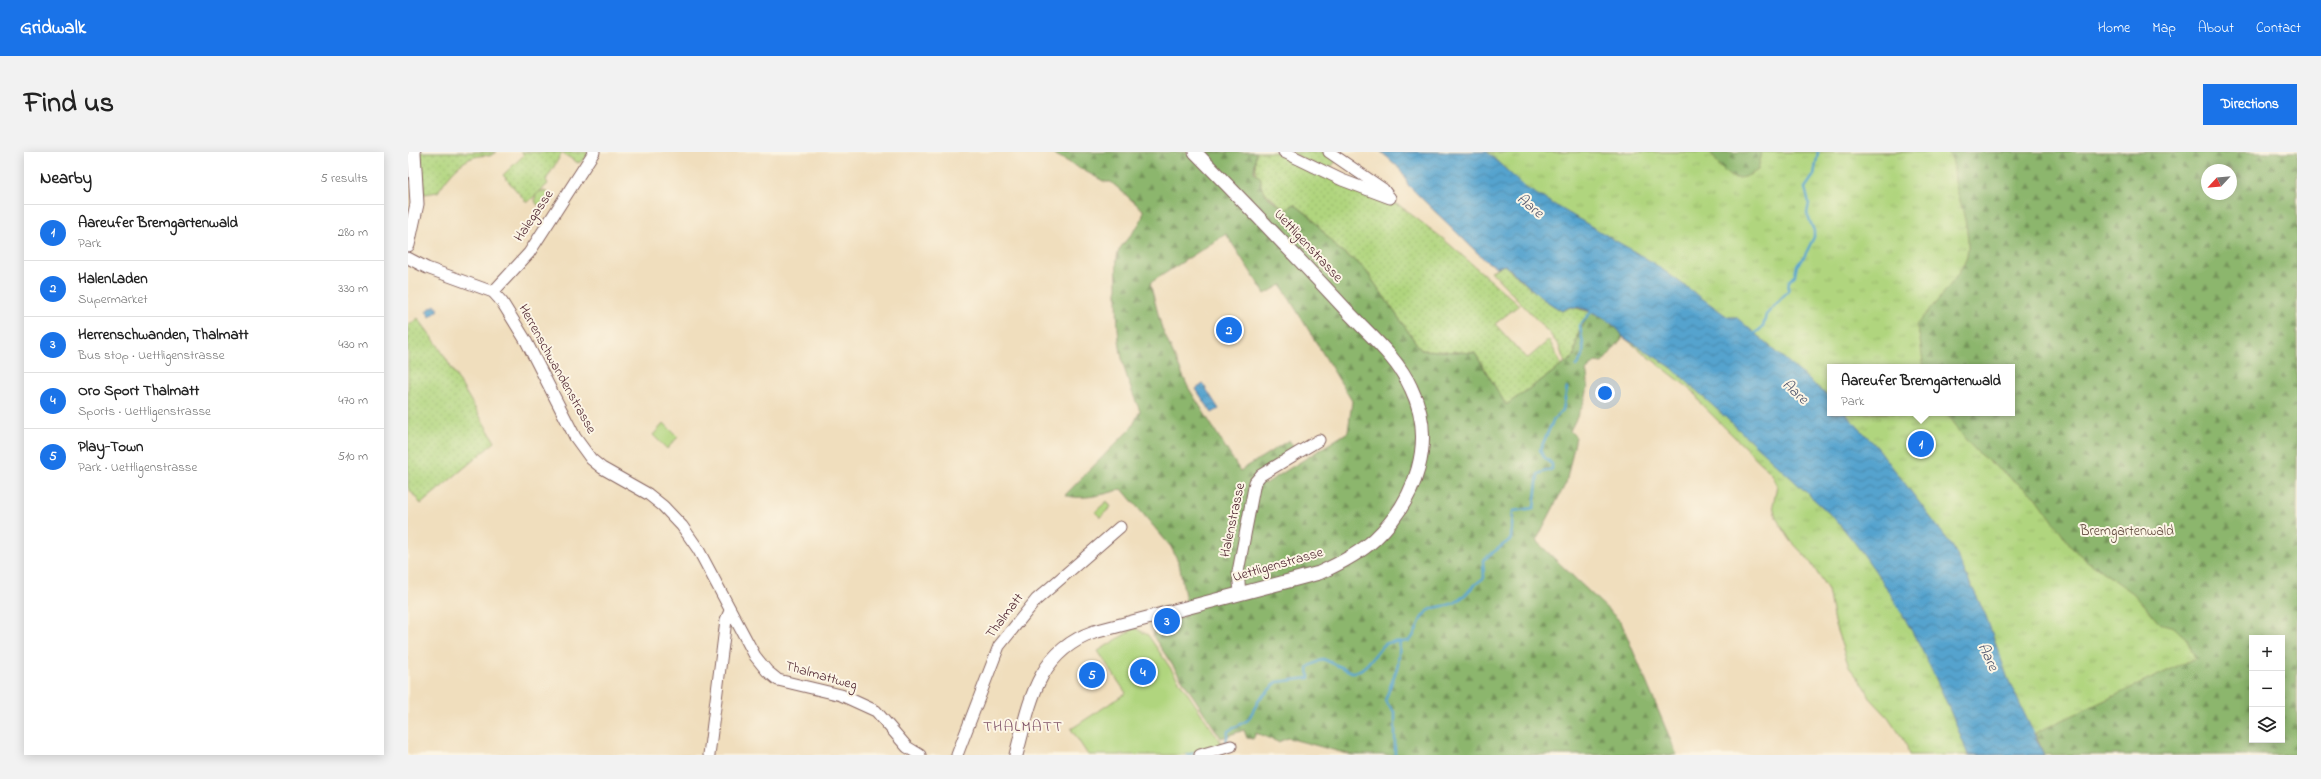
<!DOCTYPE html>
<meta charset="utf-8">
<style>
:root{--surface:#fff;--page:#f2f2f2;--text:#222;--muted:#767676;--line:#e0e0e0;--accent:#1a73e8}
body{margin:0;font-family:"Indie Flower",sans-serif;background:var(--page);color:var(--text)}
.controls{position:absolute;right:12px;bottom:12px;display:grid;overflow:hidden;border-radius:0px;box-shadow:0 2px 10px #0003}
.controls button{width:36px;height:36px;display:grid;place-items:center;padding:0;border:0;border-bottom:1px solid var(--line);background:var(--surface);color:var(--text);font:20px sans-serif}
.compass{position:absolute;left:1793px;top:12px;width:36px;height:36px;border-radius:50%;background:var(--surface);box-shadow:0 2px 10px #0003;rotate:244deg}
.you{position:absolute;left:1197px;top:241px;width:14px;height:14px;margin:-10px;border:3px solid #fff;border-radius:50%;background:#1a73e8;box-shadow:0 0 0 6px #1a73e833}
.badge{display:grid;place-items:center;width:26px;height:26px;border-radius:50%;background:var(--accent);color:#fff;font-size:13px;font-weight:700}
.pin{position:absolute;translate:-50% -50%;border:2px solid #fff;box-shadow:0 1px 4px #0006}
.popup{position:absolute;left:1419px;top:212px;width:188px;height:52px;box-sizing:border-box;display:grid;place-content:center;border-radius:0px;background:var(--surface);filter:drop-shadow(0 1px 3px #0005);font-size:13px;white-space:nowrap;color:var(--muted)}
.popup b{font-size:15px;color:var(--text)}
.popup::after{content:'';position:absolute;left:50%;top:100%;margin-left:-8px;border:8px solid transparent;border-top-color:var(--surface)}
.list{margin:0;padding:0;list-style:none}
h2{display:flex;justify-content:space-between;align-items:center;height:52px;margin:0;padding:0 16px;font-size:17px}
h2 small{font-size:13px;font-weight:400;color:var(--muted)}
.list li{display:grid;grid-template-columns:26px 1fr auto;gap:12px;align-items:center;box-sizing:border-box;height:56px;padding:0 16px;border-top:1px solid var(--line)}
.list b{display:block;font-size:15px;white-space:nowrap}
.list p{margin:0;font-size:13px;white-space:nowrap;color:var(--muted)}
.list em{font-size:13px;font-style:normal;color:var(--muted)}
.icon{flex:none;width:22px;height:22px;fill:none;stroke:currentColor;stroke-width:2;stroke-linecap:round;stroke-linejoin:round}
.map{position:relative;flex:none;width:1889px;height:603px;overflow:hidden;border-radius:0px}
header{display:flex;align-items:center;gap:24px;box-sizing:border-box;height:56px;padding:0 20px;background:var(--accent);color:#fff}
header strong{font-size:19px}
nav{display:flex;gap:22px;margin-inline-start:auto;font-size:14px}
.intro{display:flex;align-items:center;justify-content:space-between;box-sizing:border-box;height:96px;padding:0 24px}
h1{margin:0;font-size:28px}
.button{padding:10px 18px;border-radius:0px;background:var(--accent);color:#fff;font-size:14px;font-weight:700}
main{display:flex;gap:24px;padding:0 24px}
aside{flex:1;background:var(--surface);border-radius:0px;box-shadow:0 2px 10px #0003}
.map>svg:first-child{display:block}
.grass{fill:url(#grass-dots);stroke:#7d7a54}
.forest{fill:url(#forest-firs);stroke:#6b6a4c;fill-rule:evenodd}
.park{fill:url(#park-tufts);stroke:#7d7a54}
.pitch{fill:#b0d57e;stroke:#7d7a54}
.water{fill:url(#water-waves);stroke:#4f617c}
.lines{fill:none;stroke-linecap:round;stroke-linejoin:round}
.stream{stroke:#54a3ce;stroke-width:2.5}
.minor-casing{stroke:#84625e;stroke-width:13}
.major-casing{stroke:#84625e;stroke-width:15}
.minor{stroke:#fff;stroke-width:11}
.major{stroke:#fff;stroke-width:13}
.labels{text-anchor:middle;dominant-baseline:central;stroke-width:4;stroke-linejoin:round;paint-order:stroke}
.street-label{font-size:14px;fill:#4a1f2b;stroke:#fcf5e5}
.park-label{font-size:14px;fill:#644c40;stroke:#fcf5e5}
.water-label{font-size:15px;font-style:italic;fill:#4e546c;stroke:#fcf5e5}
.quarter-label{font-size:16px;letter-spacing:1px;fill:#7e5166;stroke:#fcf5e5}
</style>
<header>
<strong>Gridwalk</strong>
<nav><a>Home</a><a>Map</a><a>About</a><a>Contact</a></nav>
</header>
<div class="intro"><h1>Find us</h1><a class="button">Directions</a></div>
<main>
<aside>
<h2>Nearby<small>5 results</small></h2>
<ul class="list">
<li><span class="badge">1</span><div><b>Aareufer Bremgartenwald</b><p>Park</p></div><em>280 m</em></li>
<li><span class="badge">2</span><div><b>HalenLaden</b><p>Supermarket</p></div><em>330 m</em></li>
<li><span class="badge">3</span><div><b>Herrenschwanden, Thalmatt</b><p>Bus stop · Uettligenstrasse</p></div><em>430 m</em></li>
<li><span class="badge">4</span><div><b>Oro Sport Thalmatt</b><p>Sports · Uettligenstrasse</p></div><em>470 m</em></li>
<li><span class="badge">5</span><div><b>Play-Town</b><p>Park · Uettligenstrasse</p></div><em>510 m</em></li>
</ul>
</aside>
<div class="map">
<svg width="1889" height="603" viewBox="0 0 1889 603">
<defs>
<pattern id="grass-dots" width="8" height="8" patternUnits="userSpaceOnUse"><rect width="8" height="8" fill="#b0d57e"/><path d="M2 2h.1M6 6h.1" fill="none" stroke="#99b66d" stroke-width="1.8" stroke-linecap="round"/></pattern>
<pattern id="forest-firs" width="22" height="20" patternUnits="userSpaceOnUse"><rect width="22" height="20" fill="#8cb66d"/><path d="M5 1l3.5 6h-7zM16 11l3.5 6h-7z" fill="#74935a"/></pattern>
<pattern id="park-tufts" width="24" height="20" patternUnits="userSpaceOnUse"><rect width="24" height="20" fill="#b0d57e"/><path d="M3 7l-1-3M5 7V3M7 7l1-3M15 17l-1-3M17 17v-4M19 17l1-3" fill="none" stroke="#99b66d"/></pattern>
<pattern id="water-waves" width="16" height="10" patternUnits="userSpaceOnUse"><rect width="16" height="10" fill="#54a3ce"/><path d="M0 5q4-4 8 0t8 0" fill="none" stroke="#4884a7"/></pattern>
</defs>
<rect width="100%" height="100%" fill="#fcf5e5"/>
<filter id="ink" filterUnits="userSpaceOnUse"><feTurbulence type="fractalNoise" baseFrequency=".025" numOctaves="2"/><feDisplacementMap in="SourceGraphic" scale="8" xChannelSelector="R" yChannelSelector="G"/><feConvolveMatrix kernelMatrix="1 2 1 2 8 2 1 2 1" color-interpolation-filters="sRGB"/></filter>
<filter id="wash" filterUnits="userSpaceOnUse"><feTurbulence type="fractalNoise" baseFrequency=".012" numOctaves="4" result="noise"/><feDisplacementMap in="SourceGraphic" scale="16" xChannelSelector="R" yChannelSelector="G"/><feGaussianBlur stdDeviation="0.9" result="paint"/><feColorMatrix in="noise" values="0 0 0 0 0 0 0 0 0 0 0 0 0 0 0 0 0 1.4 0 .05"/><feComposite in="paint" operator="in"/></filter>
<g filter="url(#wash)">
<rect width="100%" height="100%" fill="#f0debd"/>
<!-- grass -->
<g class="grass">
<path d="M12,0H88L82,4C58,0 41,22 30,40L16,42Z"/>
<polygon points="113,0 182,0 176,8 170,11 154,1 138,28 140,32 119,51 95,23 116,3"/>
<path d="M848,0H870L992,54L1033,85L1111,153L1087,172L1119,207L1141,188L1154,214L1098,253L1067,201L1013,198L956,116L928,95L902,64L886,52L878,58C853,38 845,33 848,0Z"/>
<polygon points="882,0 918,0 929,8 919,19"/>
<polygon points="1096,113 1135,147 1182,160 1169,184 1166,205 1157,212 1151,194 1142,182 1083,119"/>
<polygon points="10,166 31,195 87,290 13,352 0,336 0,174"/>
</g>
<!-- forest -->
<g class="forest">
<path d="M642,0H848L846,20L853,26C850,41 867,50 878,58L886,52L902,64L928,95L956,116L1013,198L1067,201L1098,253L1166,205L1169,184L1182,160C1195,164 1209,172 1215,185L1194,211L1187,210L1178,219C1185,240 1171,260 1162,279L1168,285L1158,331L1128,389L1213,470L1269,603H944L880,586L870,590L848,581L845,587L839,586L836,578L813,586L745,484L748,473L771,467L780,461L771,411L763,395L714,337C699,342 672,349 657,343L724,275L732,259C710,209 709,185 709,132C709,122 707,107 711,98C718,86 731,77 735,63V58L703,30H697ZM818,82L857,142L873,133L944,249L940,280L857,332L849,321L887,297L881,288L832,319L780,235L754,177L742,131Z"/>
<path d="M1079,0H1889V603H1636L1626,581L1437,261H1604V215H1422ZM1799,18H1823V42H1799ZM1844,486H1874V588H1844Z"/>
</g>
<!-- park -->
<path class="park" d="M973,0H1302C1317,21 1323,36 1350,18L1354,0H1540C1548,10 1545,23 1548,35C1554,56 1563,82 1559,104C1554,123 1521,158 1508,173C1513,184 1513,202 1516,215H1422V261H1539L1557,287L1571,302L1628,345L1665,397L1679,409L1725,441L1751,471L1766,475L1772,481L1778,486L1787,506L1627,581L1636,603H1501L1498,591L1480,565L1463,547L1457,535L1441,515L1426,470L1420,438L1401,408L1383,389L1368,366L1365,353L1369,333L1364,322L1293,252L1286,240L1215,185C1209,171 1178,154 1163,155C1160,156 1157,158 1154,159L1135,147L1097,113L1089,115L1078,109L1000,33C996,18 985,10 973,0Z"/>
<!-- pitch -->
<g class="pitch">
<circle cx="135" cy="47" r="8"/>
<polygon points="256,271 270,285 259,297 245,283"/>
<polygon points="699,349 703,355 692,365 687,360"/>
<polygon points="727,476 740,483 814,592 776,603 680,603 663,577 718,541 690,499"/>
</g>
<!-- water -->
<g class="water">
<path d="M973,0H1079L1118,36L1244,110L1320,165H1328L1422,246V261H1437L1470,296L1545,395L1578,464L1600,527L1636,603H1560C1529,521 1484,430 1425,365L1263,215L1215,185C1209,171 1178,154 1163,155C1160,155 1157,158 1154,159L1135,147L1097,113L1089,115L1078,109L1000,33C996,18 985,10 973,0Z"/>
<polygon points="27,153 31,158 22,165 18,159"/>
<polygon points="795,232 811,257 804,261 788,237"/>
</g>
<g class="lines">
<!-- stream -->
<g class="stream">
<polyline points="1345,183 1355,175 1358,163 1380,139 1381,129 1387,123 1389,113 1395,107 1406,85 1406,79 1399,62 1401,51 1397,36 1406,23 1410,0"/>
<path d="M1168,214C1181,200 1173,189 1172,173L1184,159"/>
<path d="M818,591L820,579L840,568L851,548L869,530L901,526L900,515L915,507L944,520C957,521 967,500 976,493C984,486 995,493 1002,488C1009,482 1010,470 1015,464C1024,452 1037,456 1048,450C1059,443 1065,432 1076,426L1075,408L1103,387L1105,359L1126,356L1130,322L1144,317V312L1135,304L1132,298L1145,269L1155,258L1159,236"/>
<polyline points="779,603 786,601"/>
<polyline points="987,603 987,561 977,549 990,513 992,489"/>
</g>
</g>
</g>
<g filter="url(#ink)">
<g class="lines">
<!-- minor casing -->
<g class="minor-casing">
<g id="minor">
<polyline points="876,0 934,28 982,46"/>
<polyline points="921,0 975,37 981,45"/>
<polyline points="0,106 19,116 85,140 94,150 118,189 167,285 183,307 194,316 240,342 255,354 274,374 290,397 347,504 359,519 370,528 433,543 468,559 499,595 512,603"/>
<polyline points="85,140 121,101 186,0"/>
<polyline points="832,441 830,420 847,330 853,323 911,288"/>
<polyline points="301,603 318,468 322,459"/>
<polyline points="549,603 591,494 628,448 712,375"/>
<polyline points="792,603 823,594"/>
</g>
</g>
<!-- major casing -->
<g class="major-casing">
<g id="major">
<polyline points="0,93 9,52 6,0"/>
<path d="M608,603C622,550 629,500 686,480L911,421C931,412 951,402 967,387C1008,348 1029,289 1003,236C990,207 963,184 942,162C891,107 839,53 787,0"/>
</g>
</g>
<!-- minor -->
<use href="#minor" class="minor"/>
<!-- major -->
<use href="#major" class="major"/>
</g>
</g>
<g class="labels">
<!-- street labels -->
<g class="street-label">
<text transform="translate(126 64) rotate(-56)">Halegasse</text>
<text transform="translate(900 94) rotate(47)">Uettligenstrasse</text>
<text transform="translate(149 217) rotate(61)">Herrenschwandenstrasse</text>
<text transform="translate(825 368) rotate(-78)">Halenstrasse</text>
<text transform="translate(870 413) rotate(-16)">Uettligenstrasse</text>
<text transform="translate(597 464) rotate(-53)">Thalmatt</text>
<text transform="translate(413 524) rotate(16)">Thalmattweg</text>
</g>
<!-- park labels -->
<g class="park-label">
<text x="1719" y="379">Bremgartenwald</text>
</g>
<!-- water labels -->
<g class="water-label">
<text transform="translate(1122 54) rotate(39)">Aare</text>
<text transform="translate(1387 240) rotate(42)">Aare</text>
<text transform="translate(1580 505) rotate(65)">Aare</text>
</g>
<!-- quarter labels -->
<g class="quarter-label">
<text x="615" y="575">THALMATT</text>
</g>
</g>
</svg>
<div class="controls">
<button>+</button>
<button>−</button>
<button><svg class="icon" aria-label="layers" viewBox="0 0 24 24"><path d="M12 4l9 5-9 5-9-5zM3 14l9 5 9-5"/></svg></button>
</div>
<svg class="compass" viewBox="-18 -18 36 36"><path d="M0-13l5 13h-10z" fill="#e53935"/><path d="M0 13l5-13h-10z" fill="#767676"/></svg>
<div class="you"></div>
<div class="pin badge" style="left:1513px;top:292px">1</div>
<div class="popup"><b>Aareufer Bremgartenwald</b>Park</div>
<div class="pin badge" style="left:821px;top:178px">2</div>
<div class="pin badge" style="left:759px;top:469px">3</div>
<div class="pin badge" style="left:735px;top:520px">4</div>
<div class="pin badge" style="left:684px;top:523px">5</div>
</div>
</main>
